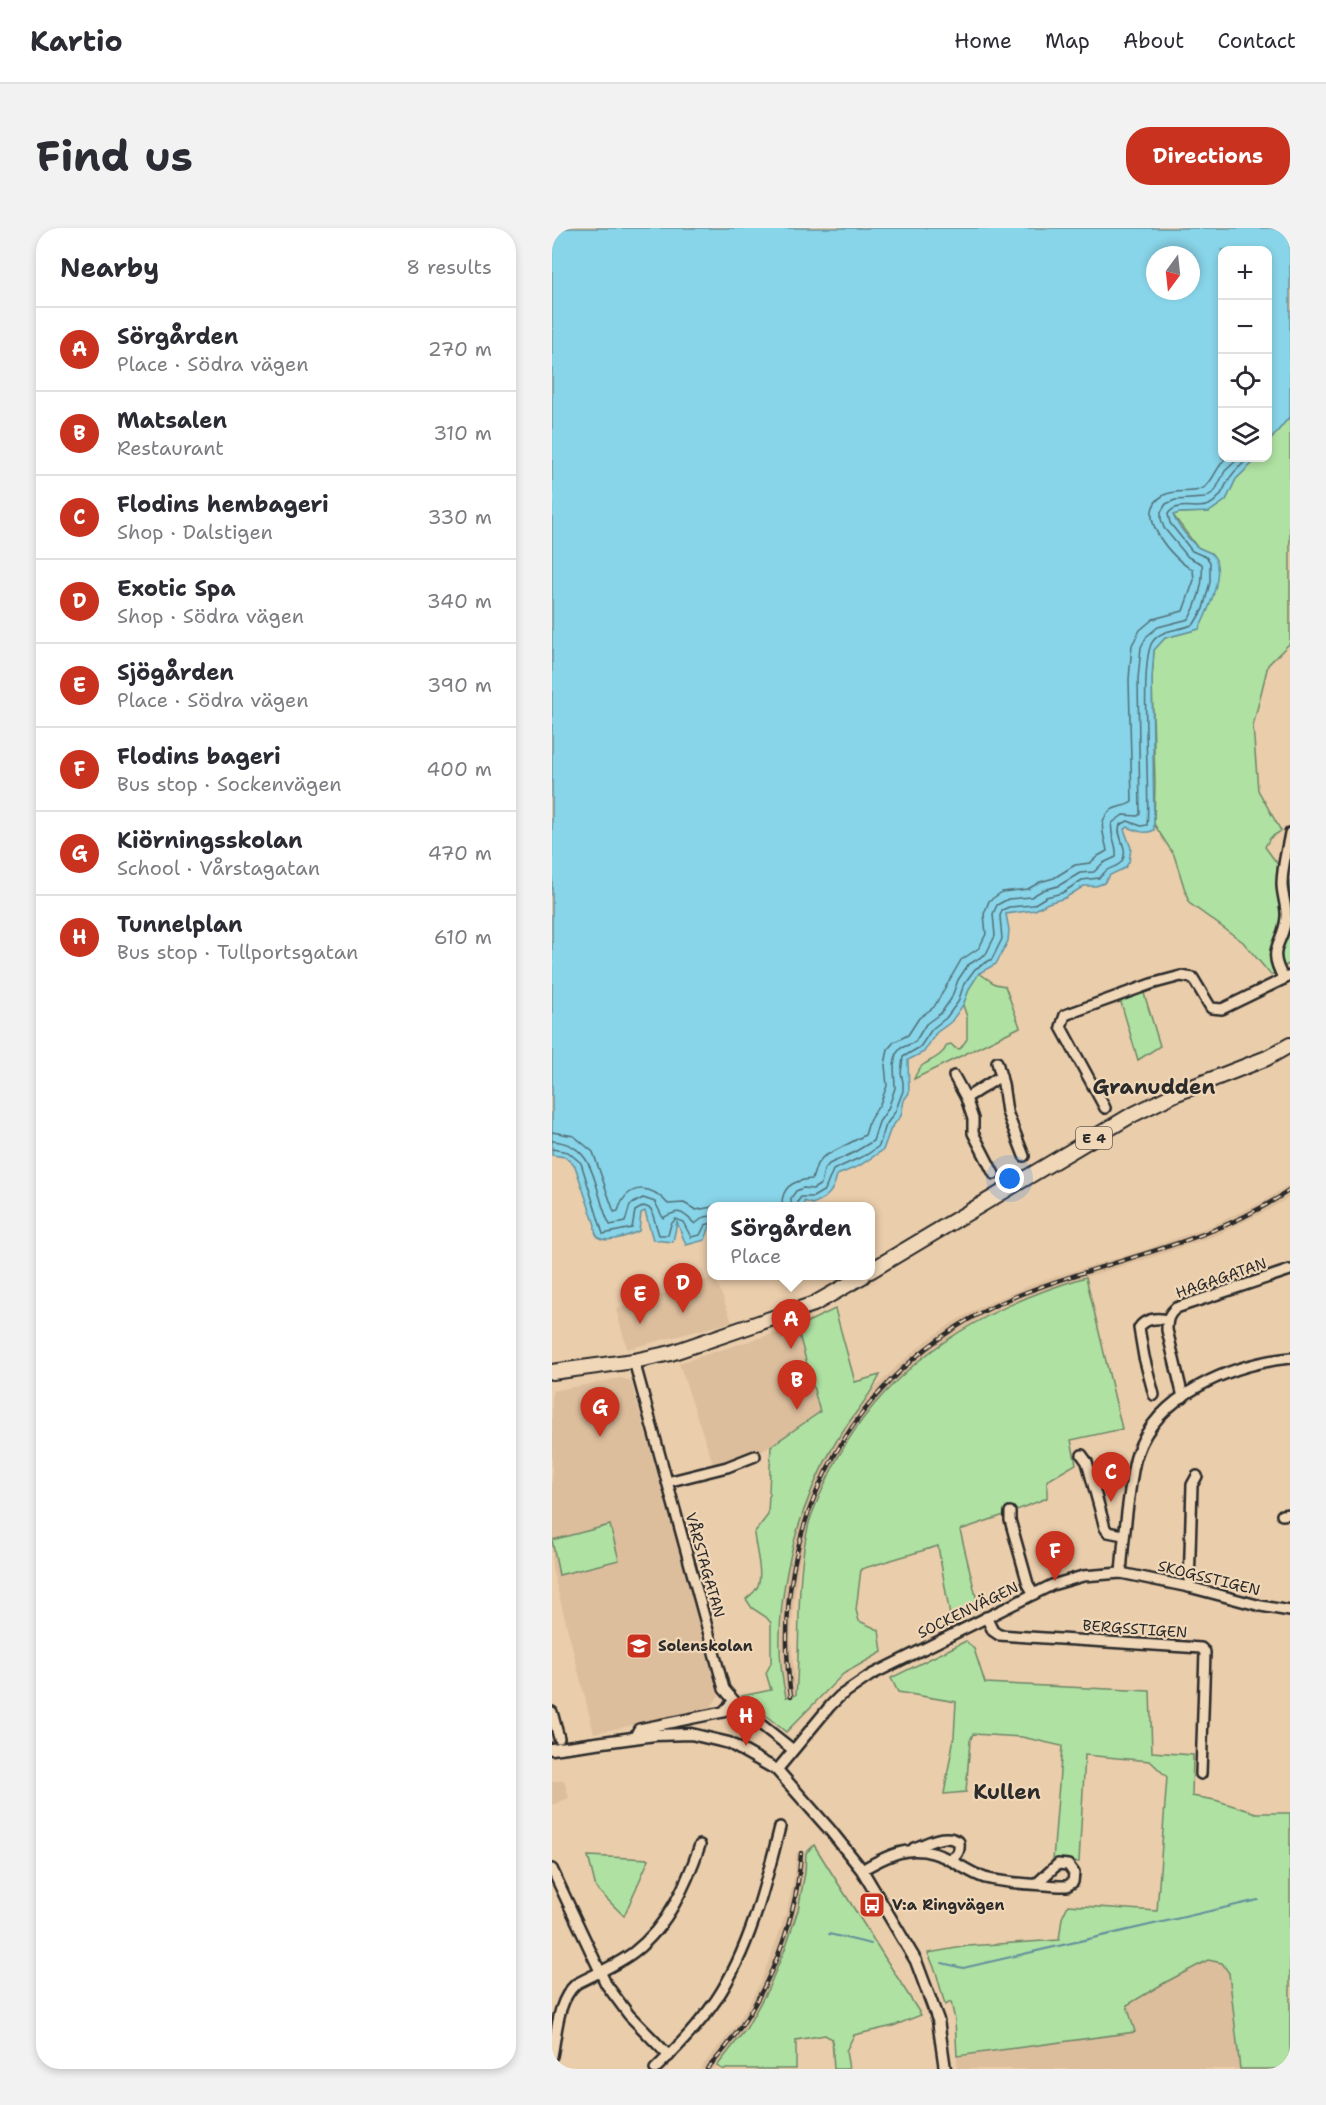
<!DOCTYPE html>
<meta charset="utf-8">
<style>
:root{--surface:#fff;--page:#f2f2f3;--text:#2b2b33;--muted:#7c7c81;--line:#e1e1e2;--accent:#c8321e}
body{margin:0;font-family:"Shantell Sans",sans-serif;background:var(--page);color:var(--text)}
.controls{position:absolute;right:18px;top:18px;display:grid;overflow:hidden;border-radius:12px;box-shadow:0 3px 9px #0003}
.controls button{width:54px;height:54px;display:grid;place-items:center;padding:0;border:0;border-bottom:2px solid var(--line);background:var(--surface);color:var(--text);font:30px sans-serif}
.compass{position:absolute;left:594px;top:18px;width:54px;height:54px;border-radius:50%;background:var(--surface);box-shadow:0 3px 9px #0003;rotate:195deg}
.you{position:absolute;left:458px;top:951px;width:21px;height:21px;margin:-15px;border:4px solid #fff;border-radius:50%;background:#1a73e8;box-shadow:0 0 0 9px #1a73e833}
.badge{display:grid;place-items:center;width:39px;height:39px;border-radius:50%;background:var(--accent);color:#fff;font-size:20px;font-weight:700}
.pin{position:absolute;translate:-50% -50px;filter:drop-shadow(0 2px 3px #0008)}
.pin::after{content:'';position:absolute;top:32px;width:21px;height:18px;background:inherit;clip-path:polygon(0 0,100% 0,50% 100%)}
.popup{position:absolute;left:155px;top:974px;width:168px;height:78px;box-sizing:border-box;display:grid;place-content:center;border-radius:12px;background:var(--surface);filter:drop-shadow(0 2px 4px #0005);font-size:20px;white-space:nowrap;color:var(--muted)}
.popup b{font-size:22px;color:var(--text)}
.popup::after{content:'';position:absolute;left:50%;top:100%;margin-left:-12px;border:12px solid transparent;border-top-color:var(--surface)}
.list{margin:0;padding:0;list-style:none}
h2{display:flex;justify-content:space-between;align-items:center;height:78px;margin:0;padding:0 24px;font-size:26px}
h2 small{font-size:20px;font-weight:400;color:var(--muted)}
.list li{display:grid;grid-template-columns:39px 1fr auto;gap:18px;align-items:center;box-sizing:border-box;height:84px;padding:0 24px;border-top:2px solid var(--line)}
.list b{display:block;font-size:22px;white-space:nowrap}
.list p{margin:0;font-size:20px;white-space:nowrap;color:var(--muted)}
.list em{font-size:20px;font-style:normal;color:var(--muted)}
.icon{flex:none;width:33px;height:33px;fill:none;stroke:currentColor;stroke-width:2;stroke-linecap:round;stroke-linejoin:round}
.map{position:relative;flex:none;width:738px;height:1841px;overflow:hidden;border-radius:24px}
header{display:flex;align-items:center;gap:36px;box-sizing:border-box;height:84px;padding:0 30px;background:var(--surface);border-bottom:2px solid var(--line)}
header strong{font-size:28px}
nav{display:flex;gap:33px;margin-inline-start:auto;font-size:21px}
.intro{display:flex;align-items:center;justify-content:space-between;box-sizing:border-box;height:144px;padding:0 36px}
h1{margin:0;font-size:42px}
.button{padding:15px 27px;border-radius:24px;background:var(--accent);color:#fff;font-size:21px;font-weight:700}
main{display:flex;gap:36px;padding:0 36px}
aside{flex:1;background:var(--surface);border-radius:24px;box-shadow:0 3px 9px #0003}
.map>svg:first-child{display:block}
.built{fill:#dcbe9d}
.green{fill:#afe1a2;stroke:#6d8666;stroke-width:1.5}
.water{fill:#88d4e8;stroke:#63909c;stroke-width:1.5;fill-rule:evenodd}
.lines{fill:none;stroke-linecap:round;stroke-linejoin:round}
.shore{stroke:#506f77;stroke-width:1.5}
.stream{stroke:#63909c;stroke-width:2}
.minor-casing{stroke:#2b2b2b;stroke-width:14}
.major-casing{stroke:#2b2b2b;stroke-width:15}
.highway-casing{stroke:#2b2b2b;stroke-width:18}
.minor{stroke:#f0d7b8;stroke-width:9}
.major{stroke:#f0d7b8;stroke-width:10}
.highway{stroke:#f0d7b8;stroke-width:14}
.rail-casing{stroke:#2b2b2b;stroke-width:4.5}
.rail{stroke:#f0d7b8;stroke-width:2;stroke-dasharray:7;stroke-linecap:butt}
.labels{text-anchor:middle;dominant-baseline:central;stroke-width:4.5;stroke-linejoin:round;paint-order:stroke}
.shield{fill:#f0d7b8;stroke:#665f55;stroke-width:1.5}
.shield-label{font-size:14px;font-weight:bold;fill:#2b2b2b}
.street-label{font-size:15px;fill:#2b2b2b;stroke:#f0d7b8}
.poi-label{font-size:15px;font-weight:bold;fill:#2b2b2b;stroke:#f0d7b8;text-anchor:start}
.district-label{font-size:21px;font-weight:bold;fill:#2b2b2b;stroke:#f0d7b8}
</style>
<header>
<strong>Kartio</strong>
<nav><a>Home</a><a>Map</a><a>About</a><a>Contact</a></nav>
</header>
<div class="intro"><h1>Find us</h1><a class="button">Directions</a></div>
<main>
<aside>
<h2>Nearby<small>8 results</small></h2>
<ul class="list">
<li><span class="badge">A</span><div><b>Sörgården</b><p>Place · Södra vägen</p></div><em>270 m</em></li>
<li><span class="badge">B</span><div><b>Matsalen</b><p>Restaurant</p></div><em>310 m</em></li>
<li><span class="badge">C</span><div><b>Flodins hembageri</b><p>Shop · Dalstigen</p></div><em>330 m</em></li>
<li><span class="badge">D</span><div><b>Exotic Spa</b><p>Shop · Södra vägen</p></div><em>340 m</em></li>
<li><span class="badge">E</span><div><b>Sjögården</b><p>Place · Södra vägen</p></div><em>390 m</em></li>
<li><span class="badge">F</span><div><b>Flodins bageri</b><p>Bus stop · Sockenvägen</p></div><em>400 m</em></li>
<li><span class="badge">G</span><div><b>Kiörningsskolan</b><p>School · Vårstagatan</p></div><em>470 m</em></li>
<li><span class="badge">H</span><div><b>Tunnelplan</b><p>Bus stop · Tullportsgatan</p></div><em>610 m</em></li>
</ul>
</aside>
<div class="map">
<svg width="738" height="1841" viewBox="0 0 738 1841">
<rect width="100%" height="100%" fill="#eacdab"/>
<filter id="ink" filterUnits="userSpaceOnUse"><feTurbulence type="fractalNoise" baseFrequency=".0167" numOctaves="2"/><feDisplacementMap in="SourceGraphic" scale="12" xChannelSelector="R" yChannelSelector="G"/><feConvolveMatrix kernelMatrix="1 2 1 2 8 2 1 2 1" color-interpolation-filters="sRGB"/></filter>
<g filter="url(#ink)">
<!-- built -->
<g class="built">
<polygon points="738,956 738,969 716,982 665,1007 595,1031 513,1055 455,1077 425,1092 379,1122 329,1169 306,1199 289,1225 264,1275 257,1296 247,1337 241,1382 239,1412 244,1468 234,1469 230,1435 230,1381 237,1336 247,1293 255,1271 280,1220 297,1193 321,1162 346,1137 373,1114 403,1093 438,1074 491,1052 592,1022 661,997 712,973"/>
<polygon points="163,1049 180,1094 75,1121 64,1081"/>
<polygon points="249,1097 268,1184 203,1228 162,1239 127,1135"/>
<polygon points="69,1150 79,1153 168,1466 157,1482 42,1505 0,1340 0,1163"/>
<polygon points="12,1552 17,1570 0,1577 0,1554"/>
<polygon points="244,1625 254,1625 253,1645 246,1682 233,1721 216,1761 194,1801 165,1838 162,1841 148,1841 186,1795 207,1757 223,1717 236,1679 243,1644"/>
<polygon points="656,1732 671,1735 677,1745 688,1841 405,1841 405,1828 582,1804 575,1777 614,1754"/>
</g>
<!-- green -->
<g class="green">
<polygon points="738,188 738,415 716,437 701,498 706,562 729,603 718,610 713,619 727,638 725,653 738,653 738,735 719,747 691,714 637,675 622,627 602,596 603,555 600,451 602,422 613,410 647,401 664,332 659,325 645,319 621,287 627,285 657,284 674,272 684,251 706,230 716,230 716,215"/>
<path d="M427,745L443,756L453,758L468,799L362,851C364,846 366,841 371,837C380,831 391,828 395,817L399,816L403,820L408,821L415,811V789L411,777L418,759Z"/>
<polygon points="591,762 608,818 586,832 568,771"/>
<path d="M534,1049L570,1201L519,1212L524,1236L495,1253V1270L452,1287L408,1302L426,1377L398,1388L386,1318L309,1341L304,1382L307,1393L327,1402L330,1424L291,1446L234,1504L190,1468L219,1462L214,1445L219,1435V1395L214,1389L200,1380L194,1371C197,1368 202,1365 204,1361C213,1350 203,1320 202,1305L216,1287L219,1218L268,1184L245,1099L283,1081L303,1154L328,1147C316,1173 295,1193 281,1219C241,1288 216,1390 234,1469L244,1467C249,1410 243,1351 257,1295C262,1278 271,1261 278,1245C329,1139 425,1081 534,1049Z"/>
<polygon points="58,1297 67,1332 7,1347 0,1312"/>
<polygon points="414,1413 422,1421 433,1455 598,1463 600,1524 641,1527 640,1568 663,1572 704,1585 738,1585 738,1841 688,1841 677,1745 670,1735 656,1732 614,1754 575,1777 583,1804 405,1828 403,1792 399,1774 393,1777 384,1744 376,1725 416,1718 507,1712 510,1690 516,1677 605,1683 615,1549 598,1533 533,1527 527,1634 501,1632 510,1518 470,1509 421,1506 418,1513 414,1564 392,1566 402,1509 404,1474 346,1464 339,1450"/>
<polygon points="262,1617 369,1787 341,1798 302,1807 294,1823 297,1841 282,1841 280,1811 273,1807 244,1812 244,1841 170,1841 165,1838 194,1801 216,1761 233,1721 246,1682 253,1645 254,1625"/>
<polygon points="36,1628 97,1631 72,1688 44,1660"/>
</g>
<!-- water -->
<path class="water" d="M0,0H738V188L716,215V22H670V230H706L684,251L674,272L657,284L627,285L621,287C624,295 640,316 647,320C651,322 656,323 660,326C675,343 655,385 647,401L613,410L602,422L600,451L602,602C594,607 585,603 576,599L572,601L579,620L577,634L573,640L558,647L552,655L544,658H532L513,670L496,675L483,682L454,686L457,702L456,713L444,736L427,745L418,759L411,777L399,794L384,805L372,824L356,832L357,865L352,872L349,888L339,900L331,922L307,938L285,947C281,964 276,970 260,976L252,973V978H160L159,995L153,1012L134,1017L125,994L121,1014L101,1012L93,983L89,985L87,1003C73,1009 40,1022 43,997L23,938L13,929L0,927ZM603,27H639V63H603Z"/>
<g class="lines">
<!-- shore -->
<g class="shore">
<path d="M0,904L22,908L41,924L62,984L66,983C75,954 99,956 116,976L132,975L144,982L160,979"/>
<path d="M0,913C47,916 41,965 58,997L73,994L78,977L91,970L103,974L111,990C129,980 130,984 143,996L152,989L160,988"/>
<polyline points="0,921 16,924 29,935 51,1006 80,1000 83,983 92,978 99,981 107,1007 116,1007 119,996 124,991 131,994 139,1009 148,1007 153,997 160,995"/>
<path d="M230,978C229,959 242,952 260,951L265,936L271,929L313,907L318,891L328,876L335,858L333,837L336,821L342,814L356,807L367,790L382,779L409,732L427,720L434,706L432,686L437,673L450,664L476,661L488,654L502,650L523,637L538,635L546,628L555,623C553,608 543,593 561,581C567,578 575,578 580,574L577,451L580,417L588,402L601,391L631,383L642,352L641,342C621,332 579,285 612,267C625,260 642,267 653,259C661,253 665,238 674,230"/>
<path d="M239,978V970L244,963L251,960L261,961L269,956L272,942L277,936L301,925L321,913L327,894L336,881L343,860L342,838L344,826L349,820L363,814L374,796L389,785L399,771L406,752L416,737L434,726L443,708L441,686L445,677L456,671L479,669L491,662L506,658L528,645L542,644L551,635L564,629C566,617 557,607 560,595L571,587L586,588L588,586L586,451L589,419L595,408L606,399L637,391C646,374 652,356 650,336L636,329L612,300L609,291V284L614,276L623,272L653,270L663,263L673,243L687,230"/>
<path d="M246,978V973L249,969H261L273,962L281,942L316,926L327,918L334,897L343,884L351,863V854L349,845L351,829L368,819L380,801L394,790L406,774L412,756L423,741L440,731L450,711L448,688L450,682L457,679L481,677L494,669L510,665L530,652L547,650C550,648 551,645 554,643C558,639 567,639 570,633C578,620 563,608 568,597L576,593L589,598L595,597C599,564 586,431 601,413C611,400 628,403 642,396L651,381L658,354V334L654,329L640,323L618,295L616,286C626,272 644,283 657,277C672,269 671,258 680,247C685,240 692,235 697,230"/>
</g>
<!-- stream -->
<g class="stream">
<polyline points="277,1706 319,1716"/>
<polyline points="390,1735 411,1740 706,1672"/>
</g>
<!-- minor casing -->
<g class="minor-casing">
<g id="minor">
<path d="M732,751C713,719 732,717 734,689C735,678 730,667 730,656C730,639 735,622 738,605"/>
<polyline points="445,834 451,856 455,884 472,928"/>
<polyline points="402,848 414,870 421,891 421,905 442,946"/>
<polyline points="414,870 449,848"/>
<polyline points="553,880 509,799 513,787 599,756 629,748 641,750 659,780 670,781 738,748"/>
<polyline points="82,1133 172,1461 189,1481 240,1521"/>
<path d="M602,1167L592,1129L587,1100C592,1091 605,1089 615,1092"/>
<path d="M631,1169L615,1102C615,1092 616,1087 624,1080L738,1042"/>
<polyline points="530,1227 535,1234 553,1300 556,1304 571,1307"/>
<polyline points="115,1254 175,1239 203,1228"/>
<polyline points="458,1284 458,1292 476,1356 482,1366"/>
<polyline points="730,1287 738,1286"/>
<path d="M569,1345C571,1317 574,1290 578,1262C580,1250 581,1237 585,1226C605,1166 681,1136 738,1130"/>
<polyline points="637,1359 640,1257 645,1248"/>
<polyline points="434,1389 441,1403 447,1407 649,1420 653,1424 649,1546"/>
<polyline points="0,1484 7,1510"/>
<polyline points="82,1510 87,1501 171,1484 182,1473"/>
<polyline points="225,1542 278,1478 288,1468 319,1447 500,1357 531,1348 569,1345 637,1359 709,1378 738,1383"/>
<path d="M362,1620C377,1615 393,1604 407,1614C408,1623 406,1629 396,1631"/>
<polyline points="0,1641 54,1756 77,1787 117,1828"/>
<path d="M310,1642C342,1623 365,1614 400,1633C411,1639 421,1646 433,1650C457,1656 482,1656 507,1658H515L521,1654L522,1645L516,1637L506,1636L484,1656"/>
<path d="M0,1828C5,1804 5,1773 24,1756C43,1746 65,1737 82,1724C116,1698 134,1657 148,1617"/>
<path d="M103,1841C125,1820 147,1797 164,1772C198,1721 213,1658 228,1599"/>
</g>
</g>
<!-- major casing -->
<g class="major-casing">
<polyline id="major" points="0,1521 103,1507 139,1506 177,1515 225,1542 278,1602 310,1642 364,1733 386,1792 393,1841"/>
</g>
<!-- highway casing -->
<g class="highway-casing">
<g id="highway">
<polyline points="318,1043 578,888 625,865 715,830 738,817"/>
<polyline points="0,1144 82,1133 119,1125 262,1076 311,1048"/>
</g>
</g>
<!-- minor -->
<use href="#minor" class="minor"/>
<!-- major -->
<use href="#major" class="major"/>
<!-- highway -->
<use href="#highway" class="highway"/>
<!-- rail casing -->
<g class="rail-casing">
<g id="rail">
<path d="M239,1468C214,1293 306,1129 472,1065C561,1030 658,1017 738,962"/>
<path d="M155,1841C209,1784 244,1703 249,1625"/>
</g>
</g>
<!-- rail -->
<use href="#rail" class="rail"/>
</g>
</g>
<!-- icons -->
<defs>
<g id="school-square" transform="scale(1.35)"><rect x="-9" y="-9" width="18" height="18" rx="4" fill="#c8321e" stroke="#f0d7b8"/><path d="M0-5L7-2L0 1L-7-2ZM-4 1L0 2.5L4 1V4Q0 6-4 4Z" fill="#fff"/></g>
<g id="bus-square" transform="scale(1.35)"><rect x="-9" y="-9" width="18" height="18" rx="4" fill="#c8321e" stroke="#f0d7b8"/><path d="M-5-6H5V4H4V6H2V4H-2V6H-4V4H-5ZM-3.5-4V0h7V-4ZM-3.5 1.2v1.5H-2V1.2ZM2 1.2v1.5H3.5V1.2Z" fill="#fff"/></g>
</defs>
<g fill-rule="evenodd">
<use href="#school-square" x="87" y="1418"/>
<use href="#bus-square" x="320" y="1677"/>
</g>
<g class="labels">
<!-- shield labels -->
<rect class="shield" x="524" y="899" width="36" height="22" rx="4.5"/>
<g class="shield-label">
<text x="542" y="910">E 4</text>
</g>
<!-- street labels -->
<g class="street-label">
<text transform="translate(669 1050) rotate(-19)">HAGAGATAN</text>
<text transform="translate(153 1337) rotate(74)">VÅRSTAGATAN</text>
<text transform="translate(657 1350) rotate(14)">SKOGSSTIGEN</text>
<text transform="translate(416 1382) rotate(-26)">SOCKENVÄGEN</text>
<text transform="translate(583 1401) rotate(4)">BERGSSTIGEN</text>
</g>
<!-- poi labels -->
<g class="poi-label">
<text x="106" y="1418">Solenskolan</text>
<text x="340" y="1677">V:a Ringvägen</text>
</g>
<!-- district labels -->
<g class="district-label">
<text x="602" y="859">Granudden</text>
<text x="455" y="1564">Kullen</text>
</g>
</g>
</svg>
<div class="controls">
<button>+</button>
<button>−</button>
<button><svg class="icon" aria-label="locate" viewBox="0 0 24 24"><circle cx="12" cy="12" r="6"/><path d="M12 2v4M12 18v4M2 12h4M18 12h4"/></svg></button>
<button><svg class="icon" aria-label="layers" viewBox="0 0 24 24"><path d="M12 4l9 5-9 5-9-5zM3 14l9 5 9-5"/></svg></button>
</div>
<svg class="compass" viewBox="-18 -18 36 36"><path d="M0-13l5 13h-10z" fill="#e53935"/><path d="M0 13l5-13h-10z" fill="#7c7c81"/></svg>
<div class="you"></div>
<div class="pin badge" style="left:239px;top:1121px">A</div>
<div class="popup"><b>Sörgården</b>Place</div>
<div class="pin badge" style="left:245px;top:1182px">B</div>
<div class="pin badge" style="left:559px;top:1274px">C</div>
<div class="pin badge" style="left:131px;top:1085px">D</div>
<div class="pin badge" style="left:88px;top:1096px">E</div>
<div class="pin badge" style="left:503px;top:1353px">F</div>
<div class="pin badge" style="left:48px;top:1209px">G</div>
<div class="pin badge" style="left:194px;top:1518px">H</div>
</div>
</main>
